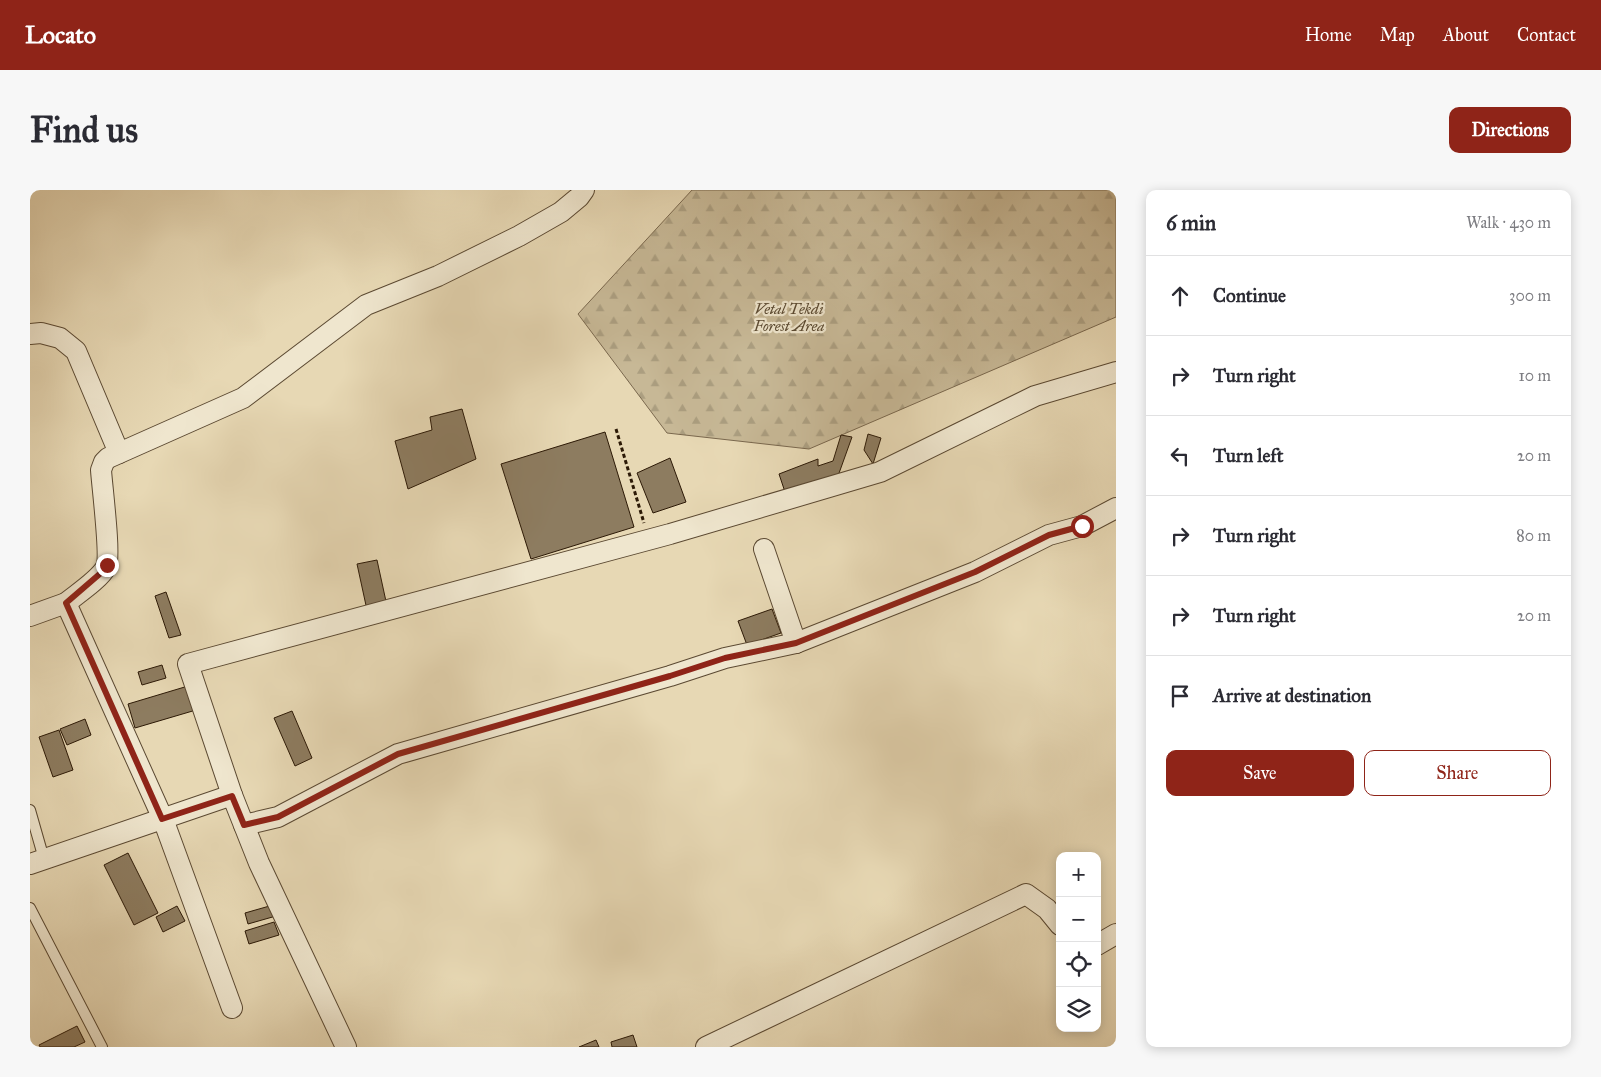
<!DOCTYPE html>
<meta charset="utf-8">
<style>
:root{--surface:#fff;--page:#f7f7f7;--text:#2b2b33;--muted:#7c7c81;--line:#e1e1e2;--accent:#8f2418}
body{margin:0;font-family:"IM FELL Great Primer",serif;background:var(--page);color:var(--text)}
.controls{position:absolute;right:15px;bottom:15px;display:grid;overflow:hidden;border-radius:10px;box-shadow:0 2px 12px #0003}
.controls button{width:45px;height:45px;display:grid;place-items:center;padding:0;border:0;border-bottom:1px solid var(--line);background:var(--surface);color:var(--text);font:25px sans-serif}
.stop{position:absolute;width:15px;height:15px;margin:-11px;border:4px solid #8f2418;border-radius:50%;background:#fff}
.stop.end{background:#8f2418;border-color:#fff;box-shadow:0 1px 5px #0008}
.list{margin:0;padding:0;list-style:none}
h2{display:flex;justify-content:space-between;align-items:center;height:65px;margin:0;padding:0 20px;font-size:21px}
h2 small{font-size:16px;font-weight:400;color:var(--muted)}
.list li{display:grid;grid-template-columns:32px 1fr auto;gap:15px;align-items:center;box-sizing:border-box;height:80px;padding:0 20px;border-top:1px solid var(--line)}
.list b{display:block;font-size:19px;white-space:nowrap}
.list em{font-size:16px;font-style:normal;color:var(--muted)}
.actions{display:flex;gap:10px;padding:15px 20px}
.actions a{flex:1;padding:11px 0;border:1px solid var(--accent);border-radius:10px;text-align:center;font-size:18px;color:var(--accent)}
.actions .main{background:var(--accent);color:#fff}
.icon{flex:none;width:28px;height:28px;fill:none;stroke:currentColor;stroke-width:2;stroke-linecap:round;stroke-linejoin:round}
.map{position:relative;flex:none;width:1086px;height:857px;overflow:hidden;border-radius:10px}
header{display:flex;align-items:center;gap:30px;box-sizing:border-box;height:70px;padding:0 25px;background:var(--accent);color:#fff}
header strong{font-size:24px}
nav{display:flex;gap:28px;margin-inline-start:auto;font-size:18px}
.intro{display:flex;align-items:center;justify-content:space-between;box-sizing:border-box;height:120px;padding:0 30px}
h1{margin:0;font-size:35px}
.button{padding:12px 22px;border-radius:10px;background:var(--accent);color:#fff;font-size:18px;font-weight:700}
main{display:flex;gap:30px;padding:0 30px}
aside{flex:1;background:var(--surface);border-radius:10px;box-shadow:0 2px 12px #0003}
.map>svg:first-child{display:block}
.forest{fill:url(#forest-firs);stroke:#7a684e}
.building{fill:#8d7c60;stroke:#2c1906}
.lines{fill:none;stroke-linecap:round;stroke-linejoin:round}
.lane-casing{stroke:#5b4932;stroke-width:12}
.street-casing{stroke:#5b4932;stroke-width:22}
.path{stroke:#2c1906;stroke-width:3;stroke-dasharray:4 2.5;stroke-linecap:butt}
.lane{stroke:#efe6ce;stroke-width:10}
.street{stroke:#efe6ce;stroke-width:20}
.route{stroke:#8f2418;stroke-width:6}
.labels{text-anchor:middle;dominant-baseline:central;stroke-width:4.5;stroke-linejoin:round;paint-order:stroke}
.park-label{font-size:15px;font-style:italic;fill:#5a4931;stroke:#efe6ce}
</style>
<header>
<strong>Locato</strong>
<nav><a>Home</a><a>Map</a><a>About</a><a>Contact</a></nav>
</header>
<div class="intro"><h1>Find us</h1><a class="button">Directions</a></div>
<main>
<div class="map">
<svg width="1086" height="857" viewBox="0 0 1086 857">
<defs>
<pattern id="forest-firs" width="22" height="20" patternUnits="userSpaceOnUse" patternTransform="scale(1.25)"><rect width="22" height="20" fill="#c7b896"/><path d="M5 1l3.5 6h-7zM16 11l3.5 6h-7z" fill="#ab9e80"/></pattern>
</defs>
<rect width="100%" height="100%" fill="#e7d8b4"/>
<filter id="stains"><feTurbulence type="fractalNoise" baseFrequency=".004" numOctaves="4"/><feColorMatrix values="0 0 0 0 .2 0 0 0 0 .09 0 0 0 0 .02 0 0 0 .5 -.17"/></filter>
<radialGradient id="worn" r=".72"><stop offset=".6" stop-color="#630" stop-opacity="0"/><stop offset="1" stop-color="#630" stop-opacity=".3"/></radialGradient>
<!-- forest -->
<polygon class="forest" points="662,0 1086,0 1086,127 779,259 637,243 548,124"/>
<!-- building -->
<g class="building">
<polygon points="432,219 446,269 378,299 365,251 402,240 400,227"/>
<polygon points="575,242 604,337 501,369 471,274"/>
<polygon points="838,244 851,248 843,274 834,260"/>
<polygon points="811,245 822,247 808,286 756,305 749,284 788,269 788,276 803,271"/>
<polygon points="640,268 656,312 623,323 607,283"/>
<polygon points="347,370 357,416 337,420 327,374"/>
<polygon points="136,402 151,445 139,448 125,406"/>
<polygon points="742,419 751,443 717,455 708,431"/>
<polygon points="132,475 136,488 112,495 108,482"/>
<polygon points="158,496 166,520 105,538 98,514"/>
<polygon points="262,521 282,568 265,576 244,528"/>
<polygon points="55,529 61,545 37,555 30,539"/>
<polygon points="29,540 43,580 23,587 9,547"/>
<polygon points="98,663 128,723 104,735 74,675"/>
<polygon points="243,715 246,726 218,734 215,723"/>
<polygon points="147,716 155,731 133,742 126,727"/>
<polygon points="244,732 249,745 219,754 215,741"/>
<polygon points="47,836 55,852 44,857 10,857 9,855"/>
<polygon points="603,845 607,857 582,857 581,852"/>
<polygon points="566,850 569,857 549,857"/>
</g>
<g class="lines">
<!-- lane casing -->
<g class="lane-casing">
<g id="lane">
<polyline points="0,620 14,669"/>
<polyline points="0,718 72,857"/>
</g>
</g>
<!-- street casing -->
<g class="street-casing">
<g id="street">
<polyline points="0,144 11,143 30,148 46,161 89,263"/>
<polyline points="734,359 766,453"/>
<path d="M36,413C47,404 70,389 76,377C81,366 72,296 71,280L74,272L78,268L213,208L336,115L408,86L489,46L531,22L549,7L554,0"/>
<polyline points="0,426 36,413 133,629 202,818"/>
<polyline points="202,605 158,474 640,344 850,282 1005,206 1086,182"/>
<polyline points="214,635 248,627 368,564 640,486 695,468 766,453 945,382 1019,345 1052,336 1086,318"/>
<polyline points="0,674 202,605 229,673 316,857"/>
<polyline points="1067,755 1086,744"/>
<polyline points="676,857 996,704 1017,719 1030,735"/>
</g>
</g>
<!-- path -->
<polyline class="path" points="586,239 614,333"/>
<!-- lane -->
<use href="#lane" class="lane"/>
<!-- street -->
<use href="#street" class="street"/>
</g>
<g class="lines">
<!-- route -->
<polyline class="route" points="77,375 72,382 36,413 132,629 202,606 214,635 248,627 368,564 640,486 695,468 766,453 945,382 1019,345 1052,336"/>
</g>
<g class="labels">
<!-- park labels -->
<g class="park-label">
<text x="759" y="119">Vetal Tekdi<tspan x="759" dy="17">Forest Area</tspan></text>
</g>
</g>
<rect width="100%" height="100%" filter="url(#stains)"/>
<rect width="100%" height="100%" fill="url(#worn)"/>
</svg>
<div class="controls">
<button>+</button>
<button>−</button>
<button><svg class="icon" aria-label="locate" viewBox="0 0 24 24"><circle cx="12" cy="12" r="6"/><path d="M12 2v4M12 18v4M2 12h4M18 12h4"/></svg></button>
<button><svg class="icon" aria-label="layers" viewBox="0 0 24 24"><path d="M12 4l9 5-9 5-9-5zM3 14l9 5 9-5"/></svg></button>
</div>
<div class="stop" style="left:1052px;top:336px"></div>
<div class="stop end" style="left:77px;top:375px"></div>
</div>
<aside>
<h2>6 min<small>Walk · 430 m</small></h2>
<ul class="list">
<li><svg class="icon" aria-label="ahead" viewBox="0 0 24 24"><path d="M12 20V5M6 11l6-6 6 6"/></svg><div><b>Continue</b></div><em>300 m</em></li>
<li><svg class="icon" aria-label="right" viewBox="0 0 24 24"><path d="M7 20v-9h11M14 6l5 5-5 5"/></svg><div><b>Turn right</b></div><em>10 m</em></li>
<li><svg class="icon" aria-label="left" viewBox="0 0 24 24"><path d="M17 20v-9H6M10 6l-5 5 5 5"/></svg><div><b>Turn left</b></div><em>20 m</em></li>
<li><svg class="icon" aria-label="right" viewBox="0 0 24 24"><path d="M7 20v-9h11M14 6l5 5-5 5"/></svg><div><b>Turn right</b></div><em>80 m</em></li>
<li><svg class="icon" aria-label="right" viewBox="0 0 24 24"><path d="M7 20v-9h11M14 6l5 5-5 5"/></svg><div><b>Turn right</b></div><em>20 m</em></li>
<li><svg class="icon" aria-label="arrive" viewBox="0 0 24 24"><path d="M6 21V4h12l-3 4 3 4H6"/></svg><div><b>Arrive at destination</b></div></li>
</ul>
<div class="actions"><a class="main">Save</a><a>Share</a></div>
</aside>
</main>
